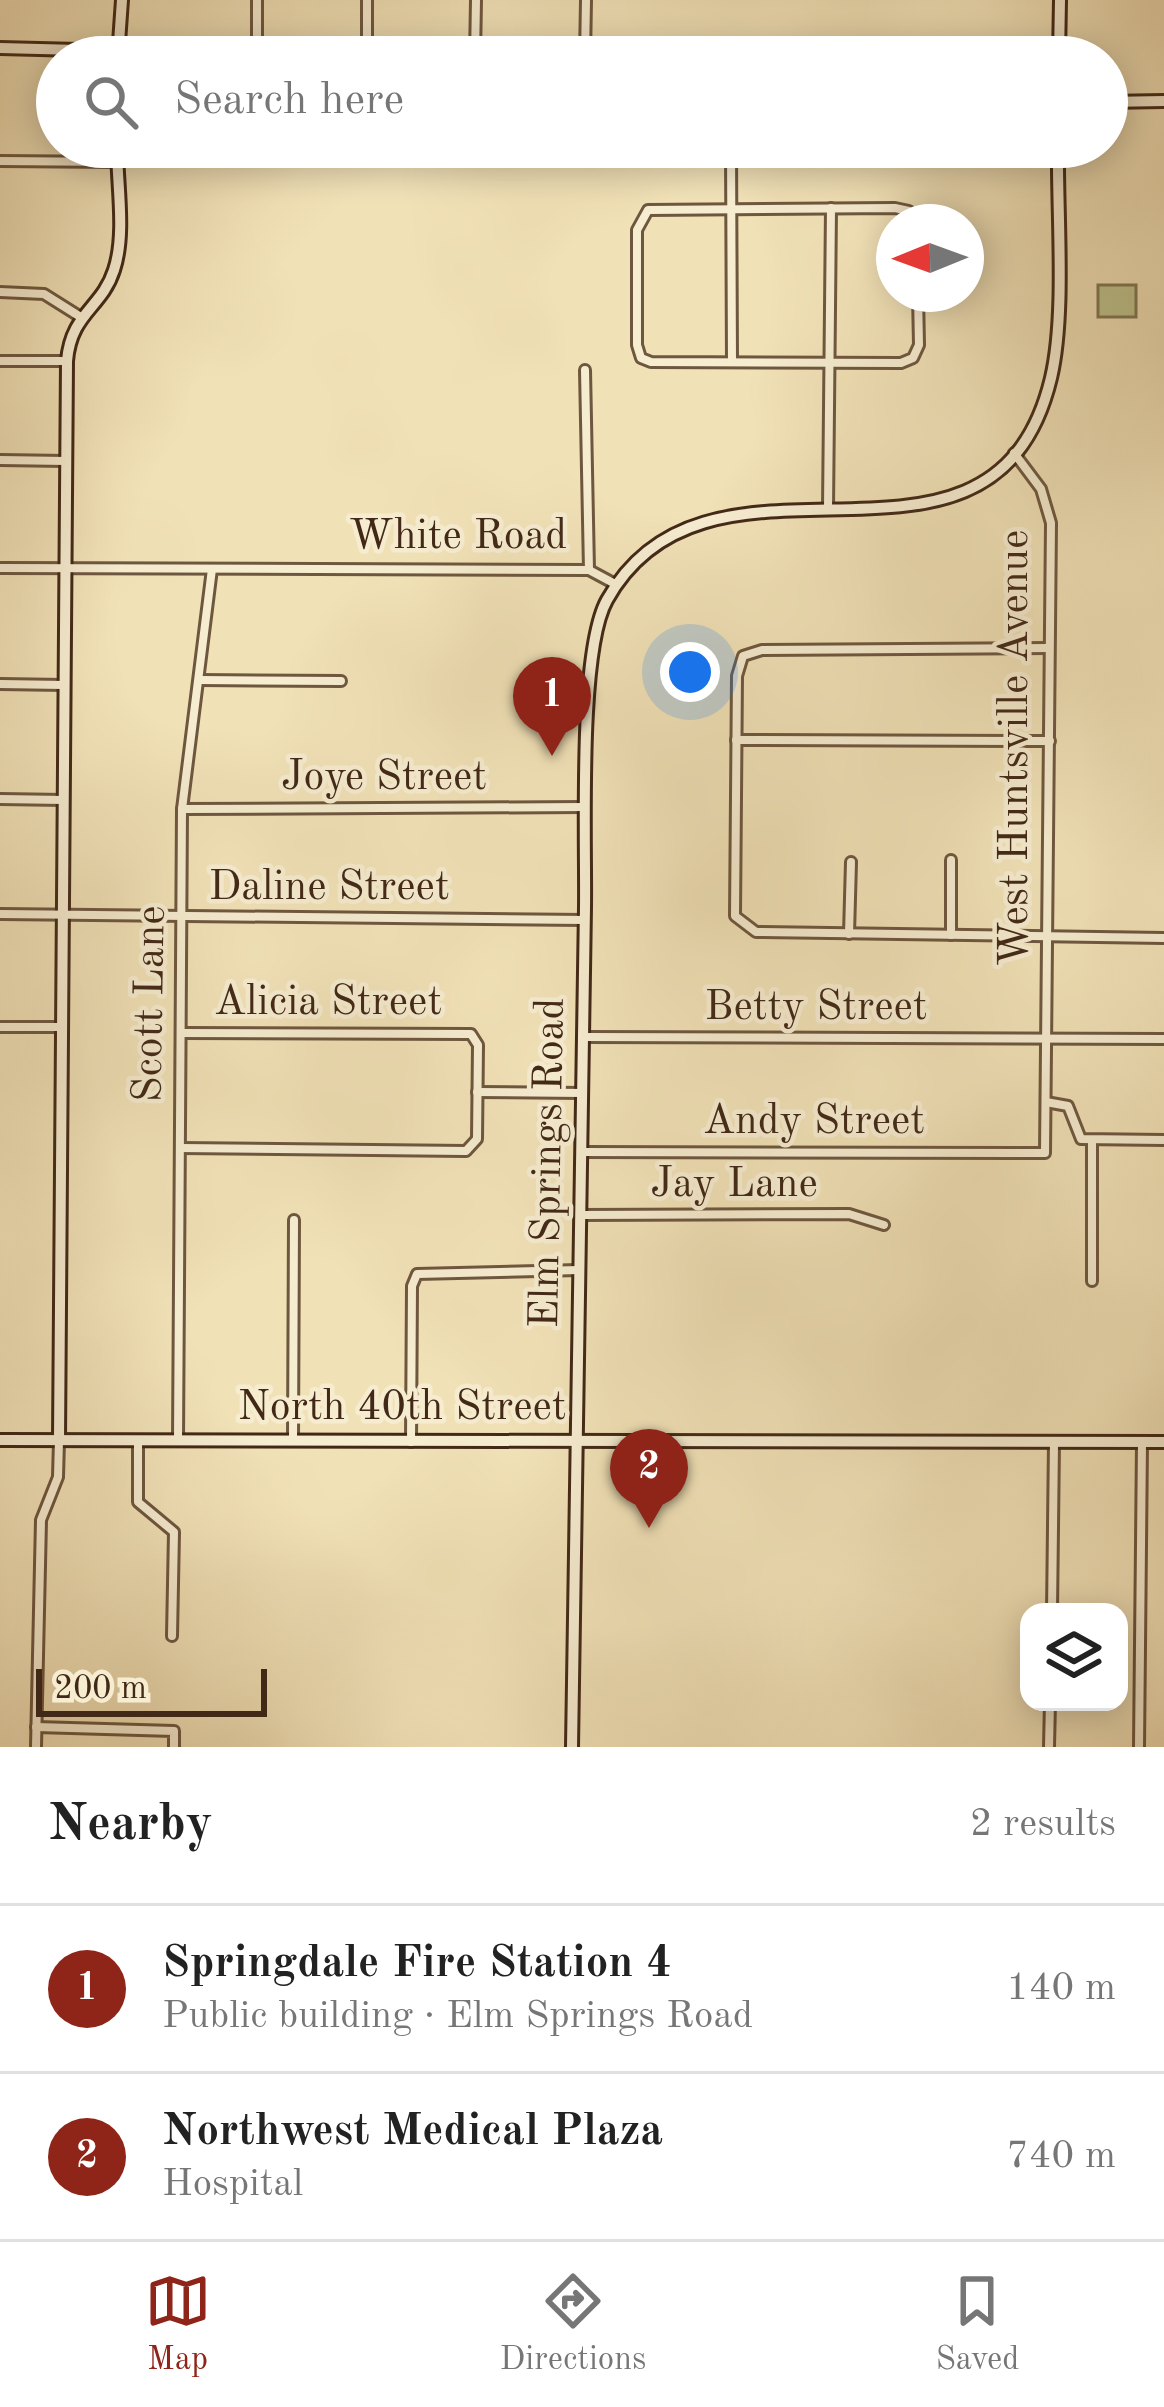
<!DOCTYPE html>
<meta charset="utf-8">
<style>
:root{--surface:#fff;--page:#f6f6f6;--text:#222;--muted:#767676;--line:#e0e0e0;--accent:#8f2418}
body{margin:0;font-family:"Old Standard TT",serif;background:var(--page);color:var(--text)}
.controls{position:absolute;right:36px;bottom:36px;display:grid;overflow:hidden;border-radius:24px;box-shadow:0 6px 30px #0003}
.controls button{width:108px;height:108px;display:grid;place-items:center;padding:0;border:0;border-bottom:3px solid var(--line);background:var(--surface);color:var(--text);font:60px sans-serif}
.compass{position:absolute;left:876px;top:204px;width:108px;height:108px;border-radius:50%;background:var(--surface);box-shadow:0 6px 30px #0003;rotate:269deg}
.scale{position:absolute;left:36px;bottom:30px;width:231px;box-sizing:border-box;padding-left:12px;border:6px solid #422917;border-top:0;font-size:33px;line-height:42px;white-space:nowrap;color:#422917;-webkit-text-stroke:9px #f6ecd0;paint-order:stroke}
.you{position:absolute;left:690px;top:672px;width:42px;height:42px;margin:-30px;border:9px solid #fff;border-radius:50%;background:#1a73e8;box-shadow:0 0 0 18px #1a73e833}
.badge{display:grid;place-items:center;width:78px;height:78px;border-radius:50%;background:var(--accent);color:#fff;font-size:39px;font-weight:700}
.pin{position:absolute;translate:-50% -99px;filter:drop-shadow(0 3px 6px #0008)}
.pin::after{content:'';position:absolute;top:63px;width:42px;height:36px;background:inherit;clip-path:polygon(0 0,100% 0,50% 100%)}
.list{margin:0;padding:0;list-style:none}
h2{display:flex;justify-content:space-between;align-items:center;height:156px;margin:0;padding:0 48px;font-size:51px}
h2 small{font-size:39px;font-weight:400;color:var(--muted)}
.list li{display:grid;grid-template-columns:78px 1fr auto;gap:36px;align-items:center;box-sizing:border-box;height:168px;padding:0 48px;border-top:3px solid var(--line)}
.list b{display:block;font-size:45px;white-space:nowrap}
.list p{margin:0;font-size:39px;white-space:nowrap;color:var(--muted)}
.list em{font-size:39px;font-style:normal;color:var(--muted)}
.icon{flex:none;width:66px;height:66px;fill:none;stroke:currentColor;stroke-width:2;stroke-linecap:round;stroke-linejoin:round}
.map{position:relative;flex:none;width:1164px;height:1747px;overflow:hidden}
.search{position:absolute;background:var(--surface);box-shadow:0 6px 30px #0003;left:36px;right:36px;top:36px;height:132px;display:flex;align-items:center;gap:30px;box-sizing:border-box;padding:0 42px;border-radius:66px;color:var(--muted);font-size:45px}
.sheet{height:492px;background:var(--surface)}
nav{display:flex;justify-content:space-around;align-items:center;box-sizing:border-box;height:168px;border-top:3px solid var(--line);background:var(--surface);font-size:33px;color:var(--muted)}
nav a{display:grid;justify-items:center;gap:6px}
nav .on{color:var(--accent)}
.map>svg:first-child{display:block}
.pitch{fill:#bcc28d;stroke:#7f7652;stroke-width:3}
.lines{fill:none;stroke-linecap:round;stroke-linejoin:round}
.street-casing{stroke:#6e573f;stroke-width:14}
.secondary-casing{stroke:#422917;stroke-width:16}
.street{stroke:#f6ecd0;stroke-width:8}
.secondary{stroke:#f6ecd0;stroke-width:10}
.labels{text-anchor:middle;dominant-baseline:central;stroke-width:9;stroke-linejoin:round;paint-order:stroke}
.street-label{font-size:42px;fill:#422917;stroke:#f6ecd0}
</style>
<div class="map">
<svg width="1164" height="1747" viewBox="0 0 1164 1747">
<rect width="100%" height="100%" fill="#f1e1b7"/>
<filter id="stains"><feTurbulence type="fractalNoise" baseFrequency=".00167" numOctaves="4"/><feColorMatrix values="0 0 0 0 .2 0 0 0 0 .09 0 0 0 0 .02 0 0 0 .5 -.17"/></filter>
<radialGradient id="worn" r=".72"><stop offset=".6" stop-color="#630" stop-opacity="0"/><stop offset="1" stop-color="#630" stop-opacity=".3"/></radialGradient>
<!-- pitch -->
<rect class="pitch" x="1098" y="285" width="38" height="32"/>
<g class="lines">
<!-- street casing -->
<g class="street-casing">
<g id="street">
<polyline points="257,57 257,0"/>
<polyline points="367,57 367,0"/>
<polyline points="475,57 476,0"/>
<polyline points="585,57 586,0"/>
<polyline points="731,147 732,362"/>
<polyline points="0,161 117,162"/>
<polyline points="915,222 909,211 895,208 648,210 637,230 637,345 641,358 651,362 901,363 913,358 919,345 918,294"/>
<polyline points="0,292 44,294 79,316"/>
<polyline points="0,361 67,361"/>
<polyline points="585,370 589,570"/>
<polyline points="0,460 66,461"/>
<polyline points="828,509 831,208"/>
<polyline points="0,568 589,570 617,585"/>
<polyline points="1049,648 762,650 743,656 737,676 735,916 756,932 1164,938"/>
<polyline points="199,680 341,681"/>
<polyline points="0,684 64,685"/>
<polyline points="736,740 1050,741"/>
<polyline points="0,799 64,800"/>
<polyline points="182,809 585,807"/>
<polyline points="0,914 585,920"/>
<polyline points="849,934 851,862"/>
<polyline points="951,935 951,860"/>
<polyline points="0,1027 63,1027"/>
<polyline points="584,1037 1164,1039"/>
<polyline points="477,1092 583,1093"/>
<polyline points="1046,1102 1068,1106 1081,1139 1164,1140"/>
<polyline points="1092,1140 1092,1281"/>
<polyline points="180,1148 466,1151 477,1139 478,1045 471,1034 181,1033"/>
<polyline points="582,1152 1045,1153 1051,523 1041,489 1014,453"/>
<polyline points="581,1215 849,1214 884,1225"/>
<polyline points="138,1440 138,1502 174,1532 172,1636"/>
<polyline points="178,1441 182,809 212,569"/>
<polyline points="293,1441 294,1220"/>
<polyline points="411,1442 412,1286 417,1274 579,1270"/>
<polyline points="1052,1612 1054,1442"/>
<polyline points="36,1727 174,1731 174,1747"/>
<polyline points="36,1747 41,1520 58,1477 59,1440"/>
<polyline points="1049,1747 1050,1702"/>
<polyline points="1139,1747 1142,1443"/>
</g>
</g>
<!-- secondary casing -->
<g class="secondary-casing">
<g id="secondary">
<polyline points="0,48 118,51"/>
<polyline points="118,57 122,0"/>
<polyline points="1059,57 1060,0"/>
<polyline points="1107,102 1164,101"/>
<polyline points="0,1440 1164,1442"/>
<path d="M59,1440L67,361C71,313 102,308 114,270C126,234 117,185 117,147"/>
<path d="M572,1747C576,1467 581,1187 585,907C586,840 578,652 607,600C711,413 993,619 1051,378C1066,314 1057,215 1058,147"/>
</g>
</g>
<!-- street -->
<use href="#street" class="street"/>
<!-- secondary -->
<use href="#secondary" class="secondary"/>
</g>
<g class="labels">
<!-- street labels -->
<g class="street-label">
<text x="458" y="537">White Road</text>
<text transform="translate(1016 748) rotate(-90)">West Huntsville Avenue</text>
<text x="384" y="778">Joye Street</text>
<text x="329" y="888">Daline Street</text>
<text x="328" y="1003">Alicia Street</text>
<text transform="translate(151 1004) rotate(-89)">Scott Lane</text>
<text x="816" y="1008">Betty Street</text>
<text x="814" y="1122">Andy Street</text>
<text transform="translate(549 1163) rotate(-89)">Elm Springs Road</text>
<text x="734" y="1185">Jay Lane</text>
<text x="402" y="1408">North 40th Street</text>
</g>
</g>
<rect width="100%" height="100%" filter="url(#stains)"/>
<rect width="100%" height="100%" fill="url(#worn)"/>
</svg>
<div class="controls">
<button><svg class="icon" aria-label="layers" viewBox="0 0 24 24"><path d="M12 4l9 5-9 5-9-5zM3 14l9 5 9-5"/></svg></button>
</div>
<svg class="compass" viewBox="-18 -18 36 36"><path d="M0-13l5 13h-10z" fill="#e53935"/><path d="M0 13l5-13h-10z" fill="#767676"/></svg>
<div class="scale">200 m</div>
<div class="you"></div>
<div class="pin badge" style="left:552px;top:756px">1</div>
<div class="pin badge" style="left:649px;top:1528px">2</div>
<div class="search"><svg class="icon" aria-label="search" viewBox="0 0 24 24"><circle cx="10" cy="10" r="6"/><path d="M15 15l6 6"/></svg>Search here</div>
</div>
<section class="sheet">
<h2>Nearby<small>2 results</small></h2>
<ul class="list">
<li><span class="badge">1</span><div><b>Springdale Fire Station 4</b><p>Public building · Elm Springs Road</p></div><em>140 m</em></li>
<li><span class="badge">2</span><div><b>Northwest Medical Plaza</b><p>Hospital</p></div><em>740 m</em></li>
</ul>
</section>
<nav>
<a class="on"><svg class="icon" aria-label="map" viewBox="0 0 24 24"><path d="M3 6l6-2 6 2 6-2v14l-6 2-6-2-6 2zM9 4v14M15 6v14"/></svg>Map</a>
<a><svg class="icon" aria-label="directions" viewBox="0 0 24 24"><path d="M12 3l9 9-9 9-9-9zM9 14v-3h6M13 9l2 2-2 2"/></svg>Directions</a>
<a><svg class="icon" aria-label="saved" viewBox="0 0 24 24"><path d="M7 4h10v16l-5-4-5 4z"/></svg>Saved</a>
</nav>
